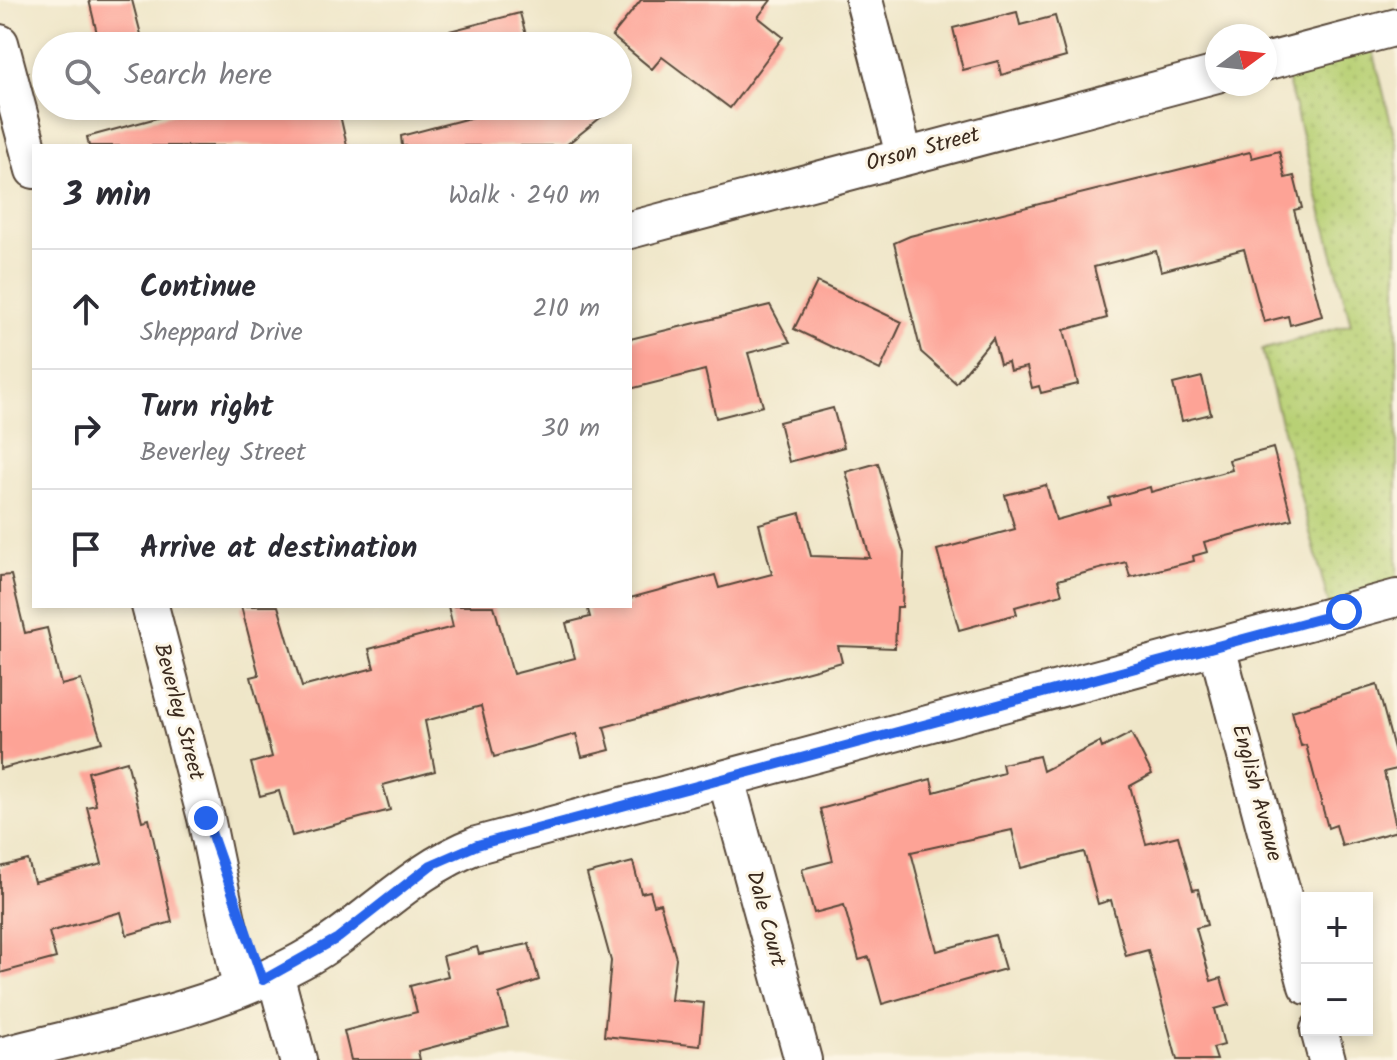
<!DOCTYPE html>
<meta charset="utf-8">
<style>
:root{--surface:#fff;--page:#f7f7f7;--text:#2b2b33;--muted:#7c7c81;--line:#e1e1e2}
body{margin:0;font-family:Kalam,sans-serif;background:var(--page);color:var(--text)}
.controls{position:absolute;right:24px;bottom:24px;display:grid;overflow:hidden;border-radius:0px;box-shadow:0 4px 12px #0003}
.controls button{width:72px;height:72px;display:grid;place-items:center;padding:0;border:0;border-bottom:2px solid var(--line);background:var(--surface);color:var(--text);font:40px sans-serif}
.compass{position:absolute;left:1205px;top:24px;width:72px;height:72px;border-radius:50%;background:var(--surface);box-shadow:0 4px 12px #0003;rotate:75deg}
.stop{position:absolute;width:24px;height:24px;margin:-18px;border:6px solid #2563eb;border-radius:50%;background:#fff}
.stop.end{background:#2563eb;border-color:#fff;box-shadow:0 2px 8px #0008}
.list{margin:0;padding:0;list-style:none}
h2{display:flex;justify-content:space-between;align-items:center;height:104px;margin:0;padding:0 32px;font-size:34px}
h2 small{font-size:26px;font-weight:400;color:var(--muted)}
.list li{display:grid;grid-template-columns:52px 1fr auto;gap:24px;align-items:center;box-sizing:border-box;height:120px;padding:0 32px;border-top:2px solid var(--line)}
.list b{display:block;font-size:30px;white-space:nowrap}
.list p{margin:0;font-size:26px;white-space:nowrap;color:var(--muted)}
.list em{font-size:26px;font-style:normal;color:var(--muted)}
.icon{flex:none;width:44px;height:44px;fill:none;stroke:currentColor;stroke-width:2;stroke-linecap:round;stroke-linejoin:round}
.map{position:relative;flex:none;width:1397px;height:1060px;overflow:hidden}
.search{position:absolute;background:var(--surface);box-shadow:0 4px 12px #0003;left:32px;top:32px;width:600px;height:88px;display:flex;align-items:center;gap:20px;box-sizing:border-box;padding:0 28px;border-radius:44px;color:var(--muted);font-size:30px}
.panel{position:absolute;background:var(--surface);box-shadow:0 4px 12px #0003;left:32px;top:144px;width:600px;height:464px;border-radius:0px}
.map>svg:first-child{display:block}
.park{fill:url(#park-dots);stroke:#7a7d49;stroke-width:2}
.building{fill:#fda396}
.lines{fill:none;stroke-linecap:round;stroke-linejoin:round}
.street-casing{stroke:#564638;stroke-width:40}
.street{stroke:#fff;stroke-width:36}
.route{stroke:#2563eb;stroke-width:10}
.labels{text-anchor:middle;dominant-baseline:central;stroke-width:6;stroke-linejoin:round;paint-order:stroke}
.street-label{font-size:22px;fill:#3b2a1e;stroke:#fcf5e5}
</style>
<div class="map">
<svg width="1397" height="1060" viewBox="0 0 1397 1060">
<defs>
<pattern id="park-dots" width="8" height="8" patternUnits="userSpaceOnUse" patternTransform="scale(2)"><rect width="8" height="8" fill="#b8d074"/><path d="M2 2h.1M6 6h.1" fill="none" stroke="#9fb364" stroke-width="1.8" stroke-linecap="round"/></pattern>
</defs>
<rect width="100%" height="100%" fill="#fcf5e5"/>
<filter id="ink" filterUnits="userSpaceOnUse"><feTurbulence type="fractalNoise" baseFrequency=".0125" numOctaves="2"/><feDisplacementMap in="SourceGraphic" scale="16" xChannelSelector="R" yChannelSelector="G"/><feConvolveMatrix kernelMatrix="1 2 1 2 8 2 1 2 1" color-interpolation-filters="sRGB"/></filter>
<filter id="wash" filterUnits="userSpaceOnUse"><feTurbulence type="fractalNoise" baseFrequency=".006" numOctaves="4" result="noise"/><feDisplacementMap in="SourceGraphic" scale="32" xChannelSelector="R" yChannelSelector="G"/><feGaussianBlur stdDeviation="1.8" result="paint"/><feColorMatrix in="noise" values="0 0 0 0 0 0 0 0 0 0 0 0 0 0 0 0 0 1.4 0 .05"/><feComposite in="paint" operator="in"/></filter>
<g filter="url(#wash)">
<rect width="100%" height="100%" fill="#efe6c8"/>
<!-- park -->
<polygon class="park" points="1369,34 1397,147 1397,598 1332,616 1262,350 1351,324 1282,58"/>
<g id="blocks">
<!-- building -->
<g class="building">
<polygon points="89,0 132,0 144,46 100,46"/>
<polygon points="641,0 771,0 758,17 783,37 730,108 662,57 652,69 612,36"/>
<polygon points="1017,12 1020,25 1055,16 1066,57 1001,75 998,61 963,70 953,28"/>
<polygon points="520,13 529,46 432,46 430,36"/>
<polygon points="201,106 338,106 347,146 89,146 87,137"/>
<polygon points="475,106 615,106 565,146 402,146 401,136 477,116"/>
<polygon points="1279,151 1285,178 1294,176 1302,208 1294,210 1322,316 1290,325 1288,316 1264,322 1244,249 1161,271 1156,251 1094,267 1107,318 1064,330 1078,384 1041,393 1039,386 1032,388 1027,367 1010,371 1008,362 1000,364 993,338 956,383 921,352 894,243 910,236 1250,152 1252,158"/>
<polygon points="817,282 902,322 880,370 794,329"/>
<polygon points="770,305 790,342 748,353 763,406 716,418 705,370 630,389 630,339"/>
<polygon points="1202,377 1211,414 1182,421 1173,384"/>
<polygon points="833,408 844,447 789,462 779,422"/>
<polygon points="1273,448 1292,519 1204,542 1207,552 1193,556 1194,561 1130,577 1126,562 1058,580 1062,594 1015,607 1017,614 959,630 937,550 1015,529 1005,495 1046,485 1056,520 1111,505 1109,498 1150,487 1151,492 1232,470 1229,460"/>
<polygon points="878,463 904,553 902,607 897,607 895,648 838,646 842,662 604,727 610,750 582,757 576,734 494,757 481,706 425,721 435,771 383,785 390,810 292,836 279,791 260,796 251,763 272,757 251,677 259,675 241,606 278,606 302,687 374,668 369,649 453,627 448,606 494,606 513,674 575,658 566,623 590,617 587,606 630,606 630,598 715,575 719,588 772,574 759,524 800,513 811,556 870,558 846,472"/>
<polygon points="11,575 25,633 47,628 61,685 81,680 102,742 0,769 0,576"/>
<polygon points="1377,685 1397,760 1397,769 1384,772 1397,831 1342,846 1336,825 1328,828 1306,745 1301,746 1292,711"/>
<polygon points="1131,733 1152,774 1130,786 1146,844 1178,836 1193,890 1198,889 1207,925 1196,928 1211,981 1221,978 1229,1005 1215,1009 1224,1045 1213,1048 1217,1060 1177,1060 1148,950 1126,956 1111,900 1098,904 1084,852 1021,868 1012,830 911,852 937,951 995,935 1005,969 882,1004 869,957 859,960 844,905 814,913 802,869 833,861 820,809 931,779 934,792 1004,773 1002,764 1039,756 1043,771 1100,742 1102,748"/>
<polygon points="127,761 142,821 149,819 172,922 127,935 121,912 49,932 56,958 0,973 0,867 28,860 34,882 102,864 87,807 96,805 88,772"/>
<polygon points="633,862 641,893 650,891 654,905 660,903 676,958 671,1000 704,1003 700,1046 604,1036 611,961 587,874"/>
<polygon points="529,944 539,980 499,994 508,1027 418,1051 420,1060 351,1060 344,1031 417,1012 410,986 448,976 443,956 477,947 479,954"/>
</g>
</g>
</g>
<g filter="url(#ink)">
<use href="#blocks" fill-opacity="0" stroke="#564638" stroke-width="2"/>
<g class="lines">
<!-- street casing -->
<g class="street-casing">
<g id="street">
<polyline points="864,0 904,155"/>
<polyline points="0,43 34,170"/>
<polyline points="1265,62 1397,27"/>
<polyline points="630,230 1217,74"/>
<polyline points="150,606 206,818 241,988"/>
<polyline points="1217,647 1307,986"/>
<polyline points="726,779 803,1060"/>
<polyline points="275,974 298,1060"/>
<polyline points="1319,1030 1327,1060"/>
<path d="M0,1056C100,1030 209,1011 301,961C365,926 407,872 477,845L1397,598"/>
</g>
</g>
<!-- street -->
<use href="#street" class="street"/>
</g>
</g>
<g class="lines" filter="url(#ink)">
<!-- route -->
<polyline class="route" points="206,818 263,980 338,938 431,865 477,845 1344,612"/>
</g>
<g class="labels">
<!-- street labels -->
<g class="street-label">
<text transform="translate(923 150) rotate(-15)">Orson Street</text>
<text transform="translate(178 712) rotate(75)">Beverley Street</text>
<text transform="translate(1256 793) rotate(75)">English Avenue</text>
<text transform="translate(765 919) rotate(75)">Dale Court</text>
</g>
</g>
</svg>
<div class="controls">
<button>+</button>
<button>−</button>
</div>
<svg class="compass" viewBox="-18 -18 36 36"><path d="M0-13l5 13h-10z" fill="#e53935"/><path d="M0 13l5-13h-10z" fill="#7c7c81"/></svg>
<div class="stop" style="left:1344px;top:612px"></div>
<div class="stop end" style="left:206px;top:818px"></div>
<div class="search"><svg class="icon" aria-label="search" viewBox="0 0 24 24"><circle cx="10" cy="10" r="6"/><path d="M15 15l6 6"/></svg>Search here</div>
<section class="panel">
<h2>3 min<small>Walk · 240 m</small></h2>
<ul class="list">
<li><svg class="icon" aria-label="ahead" viewBox="0 0 24 24"><path d="M12 20V5M6 11l6-6 6 6"/></svg><div><b>Continue</b><p>Sheppard Drive</p></div><em>210 m</em></li>
<li><svg class="icon" aria-label="right" viewBox="0 0 24 24"><path d="M7 20v-9h11M14 6l5 5-5 5"/></svg><div><b>Turn right</b><p>Beverley Street</p></div><em>30 m</em></li>
<li><svg class="icon" aria-label="arrive" viewBox="0 0 24 24"><path d="M6 21V4h12l-3 4 3 4H6"/></svg><div><b>Arrive at destination</b></div></li>
</ul>
</section>
</div>
